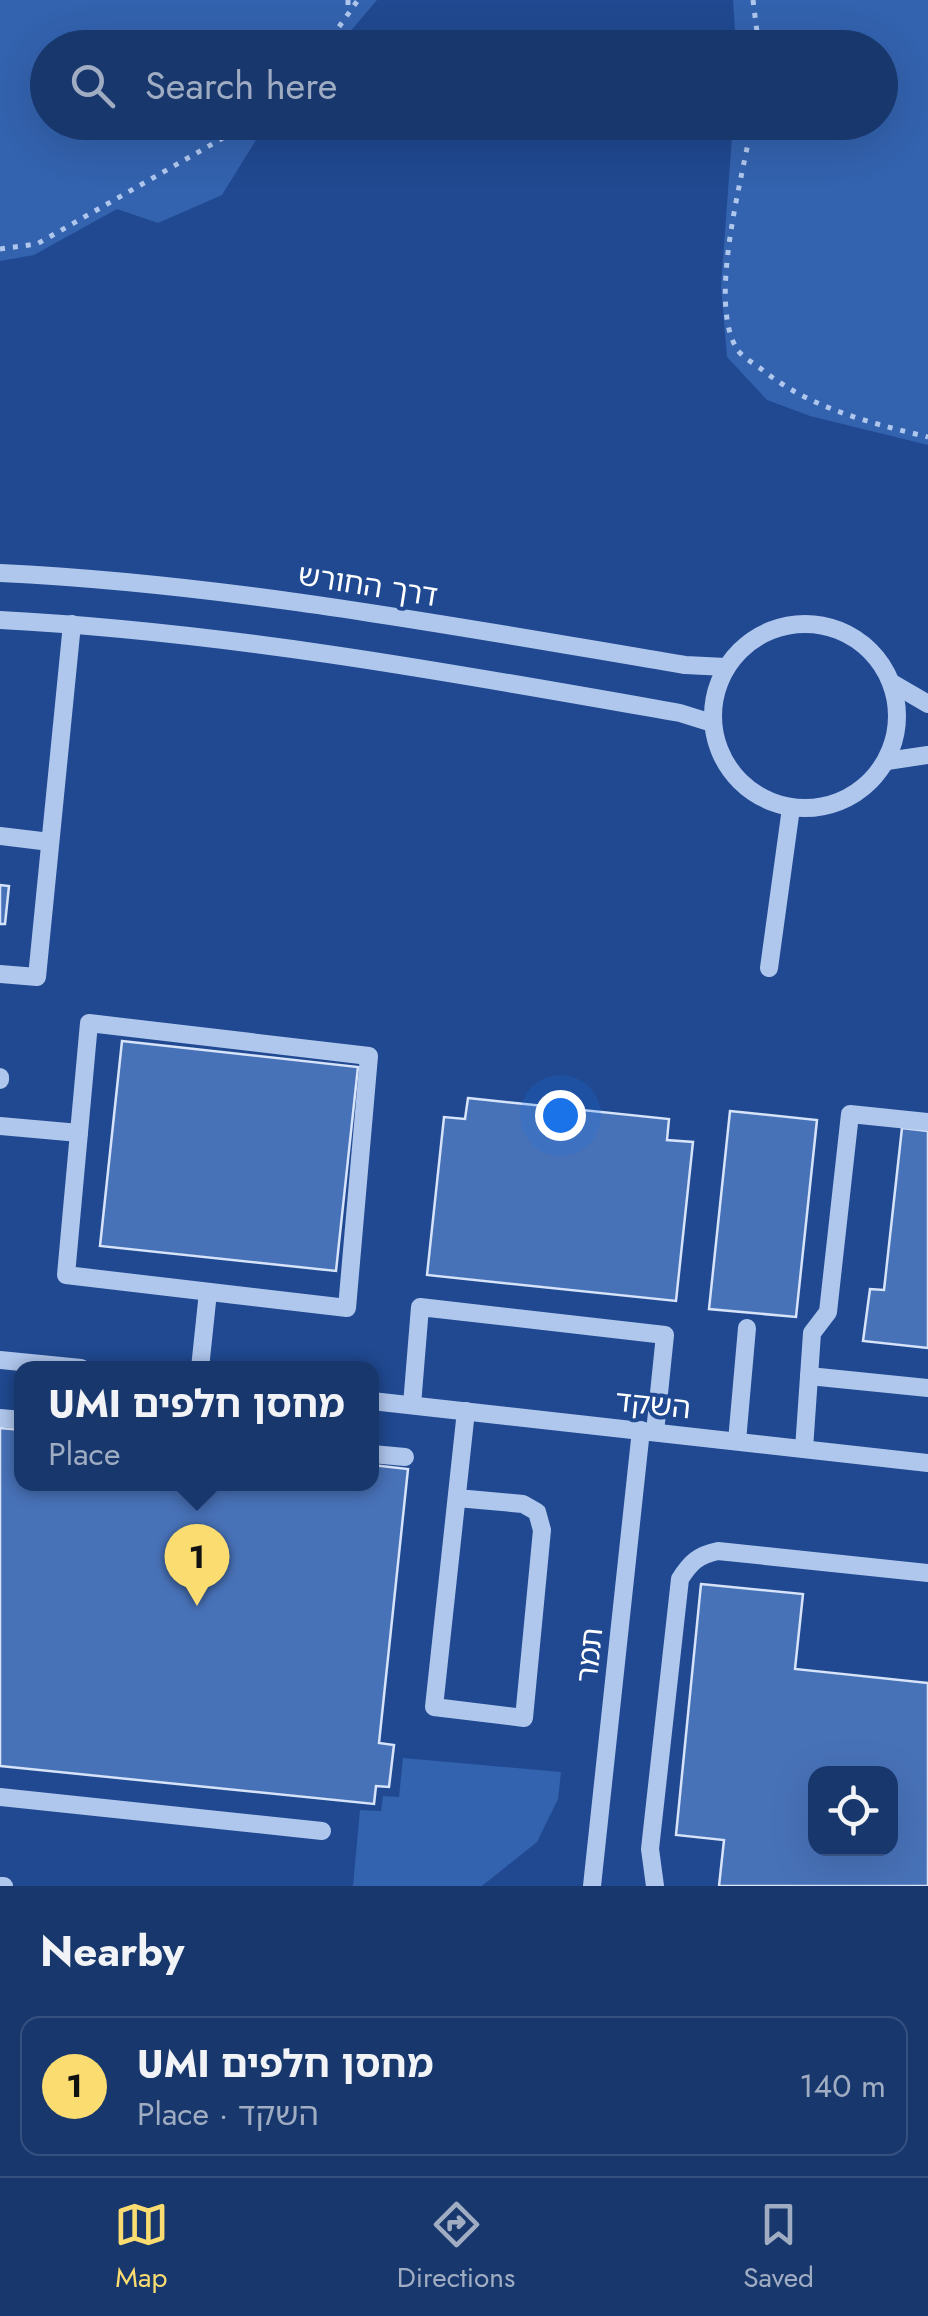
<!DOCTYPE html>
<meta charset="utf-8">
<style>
:root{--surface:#18376d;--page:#213f72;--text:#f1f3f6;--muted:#9facc2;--line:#365180;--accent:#fbdc71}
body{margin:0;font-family:Jost,"Noto Sans Hebrew",sans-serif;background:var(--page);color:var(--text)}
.controls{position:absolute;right:30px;bottom:30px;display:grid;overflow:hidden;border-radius:20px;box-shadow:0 10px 40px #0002}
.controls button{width:90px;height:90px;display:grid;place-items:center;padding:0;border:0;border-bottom:2px solid var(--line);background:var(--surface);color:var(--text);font:50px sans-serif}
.you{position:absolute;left:560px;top:1115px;width:35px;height:35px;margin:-25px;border:8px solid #fff;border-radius:50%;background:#1a73e8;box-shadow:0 0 0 15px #1a73e833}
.badge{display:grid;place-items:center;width:65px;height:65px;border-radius:50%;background:var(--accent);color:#111;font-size:32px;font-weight:700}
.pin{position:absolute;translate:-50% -82px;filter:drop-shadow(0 2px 5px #0008)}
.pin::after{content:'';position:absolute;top:52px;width:35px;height:30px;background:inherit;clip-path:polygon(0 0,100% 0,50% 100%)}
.popup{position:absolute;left:14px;top:1361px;width:365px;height:130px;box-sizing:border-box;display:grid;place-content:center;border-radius:20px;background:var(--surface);filter:drop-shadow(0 2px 8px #0005);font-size:32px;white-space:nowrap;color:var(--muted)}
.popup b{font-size:38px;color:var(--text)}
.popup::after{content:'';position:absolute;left:50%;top:100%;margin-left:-20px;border:20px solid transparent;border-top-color:var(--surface)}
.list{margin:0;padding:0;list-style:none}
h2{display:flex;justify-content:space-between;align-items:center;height:130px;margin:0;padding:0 40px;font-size:42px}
h2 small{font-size:32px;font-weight:400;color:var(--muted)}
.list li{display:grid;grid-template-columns:65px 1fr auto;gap:30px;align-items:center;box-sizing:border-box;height:140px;margin:0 20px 20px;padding:0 20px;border:2px solid var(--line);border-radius:20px}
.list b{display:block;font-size:38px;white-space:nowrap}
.list p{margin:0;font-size:32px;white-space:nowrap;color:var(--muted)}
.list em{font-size:32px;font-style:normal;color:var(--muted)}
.icon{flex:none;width:55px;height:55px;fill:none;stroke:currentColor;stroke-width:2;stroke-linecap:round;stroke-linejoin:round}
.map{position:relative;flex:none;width:928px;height:1886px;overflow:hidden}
.search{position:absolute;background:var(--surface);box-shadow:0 10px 40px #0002;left:30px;right:30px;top:30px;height:110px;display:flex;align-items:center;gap:25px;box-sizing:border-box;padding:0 35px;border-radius:55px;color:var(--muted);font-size:38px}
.sheet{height:290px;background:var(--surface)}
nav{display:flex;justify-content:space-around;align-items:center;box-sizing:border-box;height:140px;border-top:2px solid var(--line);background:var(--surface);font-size:28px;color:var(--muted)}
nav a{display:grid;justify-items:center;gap:5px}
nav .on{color:var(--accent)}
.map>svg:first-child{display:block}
.green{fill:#3362ae}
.building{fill:#4872b8;stroke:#d6e3f9;stroke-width:2.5;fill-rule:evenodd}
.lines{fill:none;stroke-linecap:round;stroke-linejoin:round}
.path{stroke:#b0c7ed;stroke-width:5;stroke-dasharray:5 8;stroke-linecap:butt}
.minor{stroke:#b0c7ed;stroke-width:18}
.labels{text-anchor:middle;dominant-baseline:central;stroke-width:8;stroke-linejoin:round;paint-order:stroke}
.street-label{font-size:30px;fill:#fff;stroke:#204991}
</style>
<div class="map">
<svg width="928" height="1886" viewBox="0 0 928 1886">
<rect width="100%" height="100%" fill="#204991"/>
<!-- green -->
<g class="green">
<polygon points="0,0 377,0 337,47 48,48 48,122 273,123 256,140 222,195 158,223 117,209 34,255 0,261"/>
<polygon points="733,0 928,0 928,445 810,416 767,400 727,357 721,286 733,123 880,122 880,48 736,47"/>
<polygon points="403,1758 561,1772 558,1799 537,1842 482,1886 353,1886 360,1810 381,1811 383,1796 399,1797"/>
</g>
<!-- building -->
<g class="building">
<polygon points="0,885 9,886 5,924 0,924"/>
<polygon points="122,1041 358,1067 336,1271 100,1246"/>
<polygon points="468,1098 669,1119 667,1140 693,1142 676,1301 427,1275 444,1117 465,1119"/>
<polygon points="730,1111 817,1120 796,1317 709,1309"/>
<polygon points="902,1128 928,1131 928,1348 863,1341 870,1289 884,1290"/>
<polygon points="0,1428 22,1430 22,1484 372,1484 372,1465 408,1469 379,1743 394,1745 389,1787 376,1786 374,1804 0,1766"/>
<path d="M701,1584L803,1594L795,1669L928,1683V1886H719L724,1840L676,1835ZM816,1774H890V1848H816Z"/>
</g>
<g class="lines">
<!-- path -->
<g class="path">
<polyline points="348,0 348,10"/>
<polyline points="753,0 759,48"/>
<polyline points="324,48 358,0"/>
<path d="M752,122C743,177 707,301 737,349C741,356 753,363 760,368C809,408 867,422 928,437"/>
<polyline points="0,249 37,244 251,122"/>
</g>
<!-- minor -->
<g class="minor">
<path d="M0,573C231,584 458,627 685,665L726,667"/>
<path d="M0,620C229,632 454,673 680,713L712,723"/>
<circle cx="805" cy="716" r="92"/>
<polyline points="892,683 928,704"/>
<polyline points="887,761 928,755"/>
<polyline points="0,836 50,842"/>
<polyline points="769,968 791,808"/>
<polyline points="0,974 37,977 72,624"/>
<polygon points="89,1023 369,1056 347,1308 66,1275"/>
<polyline points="0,1077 0,1080"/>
<polyline points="0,1126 79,1133"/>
<polyline points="0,1360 81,1368"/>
<polyline points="200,1368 208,1292"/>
<polyline points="809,1376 928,1388"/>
<polyline points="372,1401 928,1463"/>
<polyline points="412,1405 420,1307 665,1335 655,1432"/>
<polyline points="0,1418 22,1420"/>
<polyline points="737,1441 747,1328"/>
<polyline points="804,1449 812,1333 828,1312 850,1114 928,1122"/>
<polyline points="372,1454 405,1457"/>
<polyline points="457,1498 523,1504 537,1512 542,1530 524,1718 434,1707 466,1411"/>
<polyline points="0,1797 322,1831"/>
<polyline points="0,1886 4,1886"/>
<polyline points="592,1886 641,1430"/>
<path d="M655,1886L650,1849L680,1579C690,1563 698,1555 718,1551L928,1573"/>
</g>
</g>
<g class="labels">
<!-- street labels -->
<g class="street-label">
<text transform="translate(368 585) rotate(9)">דרך החורש</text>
<text transform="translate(653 1404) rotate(6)">השקד</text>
<text transform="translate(589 1655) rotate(-84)">תמר</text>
</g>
</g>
</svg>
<div class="controls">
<button><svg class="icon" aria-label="locate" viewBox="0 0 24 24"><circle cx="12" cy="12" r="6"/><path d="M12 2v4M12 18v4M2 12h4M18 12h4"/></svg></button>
</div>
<div class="you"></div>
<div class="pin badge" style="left:197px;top:1606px">1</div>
<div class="popup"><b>UMI מחסן חלפים</b>Place</div>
<div class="search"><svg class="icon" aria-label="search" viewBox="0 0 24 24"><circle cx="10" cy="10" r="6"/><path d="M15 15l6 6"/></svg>Search here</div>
</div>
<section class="sheet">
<h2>Nearby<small></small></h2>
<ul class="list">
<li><span class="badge">1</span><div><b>UMI מחסן חלפים</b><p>Place · השקד</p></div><em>140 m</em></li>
</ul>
</section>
<nav>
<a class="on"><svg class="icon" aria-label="map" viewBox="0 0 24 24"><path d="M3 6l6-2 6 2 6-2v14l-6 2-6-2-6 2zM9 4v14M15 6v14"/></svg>Map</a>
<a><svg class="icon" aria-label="directions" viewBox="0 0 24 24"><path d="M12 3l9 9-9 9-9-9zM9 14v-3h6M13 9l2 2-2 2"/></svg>Directions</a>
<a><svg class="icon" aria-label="saved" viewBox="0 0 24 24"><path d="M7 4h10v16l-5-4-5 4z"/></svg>Saved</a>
</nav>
